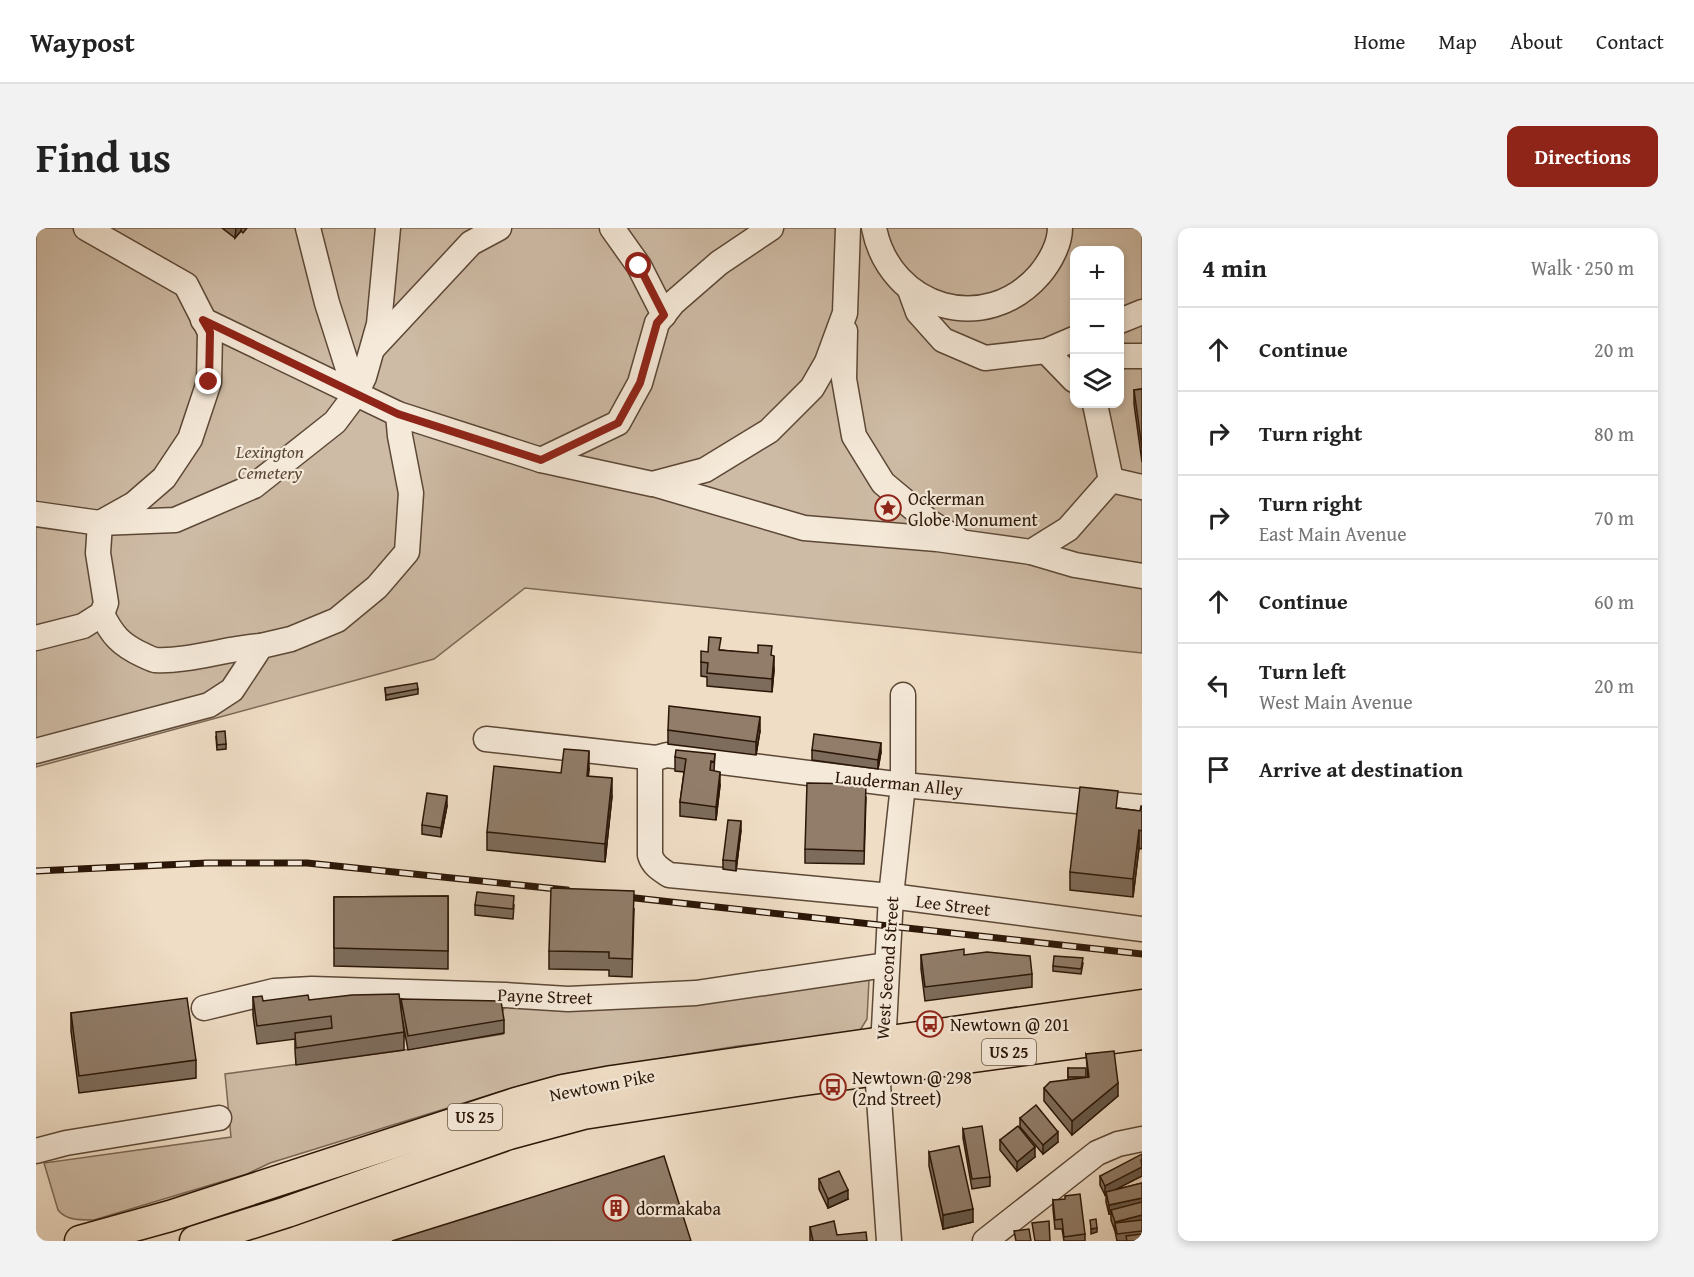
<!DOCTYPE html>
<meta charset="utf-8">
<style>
:root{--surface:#fff;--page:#f2f2f2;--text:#222;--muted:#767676;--line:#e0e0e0;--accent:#8f2418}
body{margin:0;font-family:"Gentium Book Plus",serif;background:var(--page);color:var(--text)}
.controls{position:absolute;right:18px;top:18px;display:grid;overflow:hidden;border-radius:12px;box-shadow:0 3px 9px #0003}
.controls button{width:54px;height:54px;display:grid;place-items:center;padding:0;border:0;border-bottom:2px solid var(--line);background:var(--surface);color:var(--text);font:30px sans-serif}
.stop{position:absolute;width:18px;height:18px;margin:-14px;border:4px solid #8f2418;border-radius:50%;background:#fff}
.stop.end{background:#8f2418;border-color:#fff;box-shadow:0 2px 6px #0008}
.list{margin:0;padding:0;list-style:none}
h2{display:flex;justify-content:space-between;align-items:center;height:78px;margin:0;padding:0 24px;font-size:26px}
h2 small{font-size:20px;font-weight:400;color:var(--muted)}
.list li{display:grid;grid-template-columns:39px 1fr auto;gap:18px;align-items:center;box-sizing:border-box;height:84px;padding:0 24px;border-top:2px solid var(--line)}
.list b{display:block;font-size:22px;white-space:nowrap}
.list p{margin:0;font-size:20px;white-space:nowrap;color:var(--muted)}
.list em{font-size:20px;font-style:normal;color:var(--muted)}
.icon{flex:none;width:33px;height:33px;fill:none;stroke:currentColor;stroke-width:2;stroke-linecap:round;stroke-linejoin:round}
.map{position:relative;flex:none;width:1106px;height:1013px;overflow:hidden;border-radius:12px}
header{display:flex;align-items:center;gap:36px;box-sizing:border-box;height:84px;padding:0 30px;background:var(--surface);border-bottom:2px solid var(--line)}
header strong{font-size:28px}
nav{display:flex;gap:33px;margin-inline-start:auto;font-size:21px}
.intro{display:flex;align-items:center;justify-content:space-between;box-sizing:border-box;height:144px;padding:0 36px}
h1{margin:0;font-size:42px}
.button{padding:15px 27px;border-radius:12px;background:var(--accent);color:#fff;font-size:21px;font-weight:700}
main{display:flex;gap:36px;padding:0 36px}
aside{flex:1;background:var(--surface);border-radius:12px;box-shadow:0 3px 9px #0003}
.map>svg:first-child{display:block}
.green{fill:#cebba5;stroke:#7c6856;stroke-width:1.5;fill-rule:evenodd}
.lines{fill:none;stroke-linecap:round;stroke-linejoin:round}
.minor-casing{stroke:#5c4836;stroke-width:27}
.major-casing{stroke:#2b1607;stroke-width:33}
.minor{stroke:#f5e9d9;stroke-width:24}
.major{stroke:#efddc5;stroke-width:30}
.rail-casing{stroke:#2b1607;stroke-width:7}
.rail{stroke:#f5e9d9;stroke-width:4.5;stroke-dasharray:14;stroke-linecap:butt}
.wall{fill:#7d6c5b;stroke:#2b1607;stroke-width:1.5}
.shaded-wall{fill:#66584a;stroke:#2b1607;stroke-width:1.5}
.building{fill:#917d6a;stroke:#2b1607;stroke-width:1.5}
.route{stroke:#8f2418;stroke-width:8}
.labels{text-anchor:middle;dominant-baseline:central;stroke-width:4.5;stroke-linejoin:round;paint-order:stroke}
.shield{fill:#f5e9d9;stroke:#685546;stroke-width:1.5}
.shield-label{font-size:16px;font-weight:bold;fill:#2b1607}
.park-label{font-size:18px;font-style:italic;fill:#5c4836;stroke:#f5e9d9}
.poi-label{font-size:18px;fill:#2b1607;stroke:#f5e9d9;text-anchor:start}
.street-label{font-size:18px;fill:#2b1607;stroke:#f5e9d9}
</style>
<header>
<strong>Waypost</strong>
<nav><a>Home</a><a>Map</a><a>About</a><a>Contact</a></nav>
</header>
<div class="intro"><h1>Find us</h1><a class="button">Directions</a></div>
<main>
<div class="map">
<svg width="1106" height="1013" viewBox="0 0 1106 1013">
<rect width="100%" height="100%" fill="#efddc5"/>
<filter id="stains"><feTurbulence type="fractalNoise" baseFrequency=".00333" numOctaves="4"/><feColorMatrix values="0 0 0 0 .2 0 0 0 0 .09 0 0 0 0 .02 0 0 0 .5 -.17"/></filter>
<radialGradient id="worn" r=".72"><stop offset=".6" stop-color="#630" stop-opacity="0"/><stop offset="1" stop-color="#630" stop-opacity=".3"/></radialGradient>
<!-- green -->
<g class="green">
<path d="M0,0H1106V425L489,360L398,431L0,539ZM1038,22H1084V176H1038Z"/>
<path d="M833,752L831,791L823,804L702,818L528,846L460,865L234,935L211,946L58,992C44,992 31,993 22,982L8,935L195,909L189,846L368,822L467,806L465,787L469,778H642Z"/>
</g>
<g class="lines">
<!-- minor casing -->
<g class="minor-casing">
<g id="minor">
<polyline points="272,0 291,75 320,166"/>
<polyline points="576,0 603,38 628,87"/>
<path d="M838,0C854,81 950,109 1004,46C1014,34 1024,16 1024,0"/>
<polyline points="874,62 882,84 907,112 949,130 1010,123 1038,111"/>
<polyline points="167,92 362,186 505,232 616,256 669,242 733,203 776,160 791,134 809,85 812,0"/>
<polyline points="1084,93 1106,84"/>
<polyline points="809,103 808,151 818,208 847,255 895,295 920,310"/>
<polyline points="338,119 435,15 463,0"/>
<polyline points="1010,123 1038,152"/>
<polyline points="1084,128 1106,128"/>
<polyline points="505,232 582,195 604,155 621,95 637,75 683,35 735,0"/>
<polyline points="1075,252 1106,259"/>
<polyline points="618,256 768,300 901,311 995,324 1032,301 1075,252 1059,176"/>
<polyline points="0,286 64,295 139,292 218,258 299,194 320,166 328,149 343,96 352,0"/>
<polyline points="995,324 1039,337 1106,348"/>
<path d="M66,386C76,407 85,417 107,427C111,429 115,431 119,432C152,434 191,420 225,418"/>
<polyline points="0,410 47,398 66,386 70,375 62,325 64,295 98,276 128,250 154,211 173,154 174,104 150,57 50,0"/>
<polyline points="450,511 620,530"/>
<polyline points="0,523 173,477 196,462 225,418 255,411 301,392 341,359 371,324 375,265 364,208 362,186"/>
<path d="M1106,579L867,557L631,527L620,530L614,537V627C617,637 624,641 633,647L855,668L1106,701"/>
<polyline points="168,780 238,763 276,761 469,767 532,771 660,765 850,737"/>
<polyline points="0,923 30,915 183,890"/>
<polyline points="853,1013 841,842 848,800 855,668 867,557 867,467"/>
<polyline points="949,1013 1061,925 1082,916 1106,911"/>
</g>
</g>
<!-- major casing -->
<g class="major-casing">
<g id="major">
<polyline points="44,1013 134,988 480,875 527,862 576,853 1106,777"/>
<polyline points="159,1013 251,984 473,906 547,886 761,853 1106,806"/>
</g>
</g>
<!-- minor -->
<use href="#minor" class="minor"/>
<!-- major -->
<use href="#major" class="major"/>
<!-- rail casing -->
<g class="rail-casing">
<g id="rail">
<polyline points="0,643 171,635 271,635 531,662"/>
<polyline points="581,668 1106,726"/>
</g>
</g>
<!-- rail -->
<use href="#rail" class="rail"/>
</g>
<!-- wall -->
<g class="wall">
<polygon points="186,0 211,0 207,5 205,3 199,10"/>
<polygon points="1106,161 1106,234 1098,176 1098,162"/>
<polygon points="685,422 736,428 738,442 736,464 671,458 671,449 665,448 665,434 672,424"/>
<polygon points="349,460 382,461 382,466 350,472"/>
<polygon points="632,502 724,503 720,527 632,516"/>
<polygon points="180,509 190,516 190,521 181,522"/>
<polygon points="776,522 845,524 842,541 776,532"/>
<polygon points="679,526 678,543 684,557 680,592 644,588 644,574 648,544 639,543 639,529"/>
<polygon points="553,541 552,548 576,568 569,634 451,622 451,604 525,545"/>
<polygon points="830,570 828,636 769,635 769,621"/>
<polygon points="411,578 405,609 386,606 386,597"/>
<polygon points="1106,578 1106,621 1103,620 1097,669 1034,662 1034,644 1082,580 1104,583"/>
<polygon points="705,602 700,643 687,641 687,632"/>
<polygon points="412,668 412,741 298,738 298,669"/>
<polygon points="439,677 478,677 477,691 439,687"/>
<polygon points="598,681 596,749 573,748 573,742 513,741 513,723"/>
<polygon points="885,727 928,727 996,746 996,759 889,773 885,741"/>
<polygon points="1047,735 1045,746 1017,743 1017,738"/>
<polygon points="217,769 227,773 273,772 365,782 365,771 468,792 468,805 372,822 366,790 368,804 368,822 260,837 259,822 259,811 221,816 217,787"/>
<polygon points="35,785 160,832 160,850 43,865 35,803"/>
<polygon points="1050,826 1082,868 1036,907 1008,873 1008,860 1032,852 1032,840 1050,850 1052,850"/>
<polygon points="984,890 1022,914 1007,926 984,899"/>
<polygon points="927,901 954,949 954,958 936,961 927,910"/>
<polygon points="964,912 999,929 981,943 964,922"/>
<polygon points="893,924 937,994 907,1001 893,938"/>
<polygon points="1064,948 1106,948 1078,962 1106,955 1106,1013 1081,1013 1079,1003 1075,992 1075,986 1073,986 1070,974 1070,966 1069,967 1064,957"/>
<polygon points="783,951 812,971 792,980 783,961"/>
<polygon points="1017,972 1049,1006 1049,1013 1028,1013 1026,1001 1019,1001 1017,981"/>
<polygon points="774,999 801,1007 831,1013 774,1013"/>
</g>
<!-- shaded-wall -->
<g class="shaded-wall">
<polygon points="200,0 205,0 205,3 199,10"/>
<polygon points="738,428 738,442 736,464 736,451"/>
<polygon points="724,489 724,503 720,527 720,514"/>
<polygon points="845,515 845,524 842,541 842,532"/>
<polygon points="553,523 553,541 551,566 551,548"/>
<polygon points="684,544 684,557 680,592 680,579"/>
<polygon points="576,550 576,568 569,634 569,616"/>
<polygon points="411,568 411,578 405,609 405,600"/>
<polygon points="705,593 705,602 700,643 700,633"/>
<polygon points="1103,602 1103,620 1097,669 1097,651"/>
<polygon points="1082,855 1082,868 1036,907 1036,893"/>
<polygon points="1022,904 1022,914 1007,926 1007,917"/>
<polygon points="999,919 999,929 981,943 981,934"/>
<polygon points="1106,931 1106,948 1069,967 1069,958"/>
<polygon points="812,962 812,971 792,980 792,971"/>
<polygon points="1106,970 1106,979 1075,982 1075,986 1073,986 1073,977"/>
<polygon points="937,981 937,994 907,1001 907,987"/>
<polygon points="1106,987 1106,996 1079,995 1079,1003 1079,994"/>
<polygon points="1061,1000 1061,1004 1055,1006 1055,1001"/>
</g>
<!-- building -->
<g class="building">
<polygon points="1106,161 1106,220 1098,162"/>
<polygon points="673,409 685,410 683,422 722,425 722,417 736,418 735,427 738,428 736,451 671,445 672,435 665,434 665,423 672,424"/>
<polygon points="381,455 382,461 350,467 349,460"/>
<polygon points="633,478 724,489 720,514 632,502"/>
<polygon points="189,503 190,516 181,517 180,504"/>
<polygon points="778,506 845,515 842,532 776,522"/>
<polygon points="528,521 553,523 551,548 576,550 569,616 451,604 458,538 525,545"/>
<polygon points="640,522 679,526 678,534 675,533 674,542 684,544 680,579 644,574 650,531 639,529"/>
<polygon points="771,555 830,556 828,623 769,621"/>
<polygon points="1044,559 1082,563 1080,580 1104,583 1105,578 1106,578 1106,603 1103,602 1097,651 1034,644"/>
<polygon points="391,565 411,568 405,600 386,597"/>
<polygon points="692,592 705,593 700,633 687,632"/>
<polygon points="515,660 598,663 596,731 573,730 573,724 513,723"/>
<polygon points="441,664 478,668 477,681 439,677"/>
<polygon points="412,668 412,723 298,720 298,669"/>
<polygon points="928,721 928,727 951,724 994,728 996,746 889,759 885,727"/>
<polygon points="1018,728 1047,730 1045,741 1017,738"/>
<polygon points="363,766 368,804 260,820 259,805 296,800 295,788 221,798 217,769 226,768 227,773 272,767 273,772 316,767"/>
<polygon points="151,770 160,832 43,848 35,785"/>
<polygon points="365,771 465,773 468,792 372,808"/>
<polygon points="1078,823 1082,855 1036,893 1008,860 1014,854 1053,849 1050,826"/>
<rect x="1032" y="840" width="18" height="9"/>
<polygon points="1000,877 1022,904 1007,917 984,890"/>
<polygon points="946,898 954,949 936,951 927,901"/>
<polygon points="982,898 999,919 981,934 964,912"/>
<polygon points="923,918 937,981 907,987 893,924"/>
<polygon points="1106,926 1106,931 1105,932 1106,939 1069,958 1064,948"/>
<polygon points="628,928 655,1013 356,1013"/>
<polygon points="803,943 812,962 792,971 783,951"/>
<polygon points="1106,955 1106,970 1073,977 1070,964"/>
<polygon points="1044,966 1049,1006 1028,1009 1026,991 1019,992 1017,972 1029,971 1029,968"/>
<polygon points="1106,974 1106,987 1079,994 1075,982"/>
<polygon points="1060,991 1061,1000 1055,1001 1054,992"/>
<polygon points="1106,992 1106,1003 1081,1006 1079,995"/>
<polygon points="798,993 801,1007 830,1004 831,1013 777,1013 774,999"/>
<polygon points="1013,993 1014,1013 999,1013 996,995"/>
<polygon points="993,1001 995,1013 980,1013 978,1003"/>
<polygon points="1106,1006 1106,1013 1091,1013 1090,1008"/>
</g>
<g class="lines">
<!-- route -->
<polyline class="route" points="173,154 174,104 167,92 362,186 505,232 582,195 604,155 621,95 628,87 603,38"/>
</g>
<!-- icons -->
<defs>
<g id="sight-ring" transform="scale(1.35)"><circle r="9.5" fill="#f5e9d9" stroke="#8f2418" stroke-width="1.5"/><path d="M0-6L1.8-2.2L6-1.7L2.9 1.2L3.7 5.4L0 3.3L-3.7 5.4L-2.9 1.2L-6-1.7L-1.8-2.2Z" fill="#8f2418"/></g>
<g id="bus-ring" transform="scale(1.35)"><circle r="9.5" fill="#f5e9d9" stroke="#8f2418" stroke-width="1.5"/><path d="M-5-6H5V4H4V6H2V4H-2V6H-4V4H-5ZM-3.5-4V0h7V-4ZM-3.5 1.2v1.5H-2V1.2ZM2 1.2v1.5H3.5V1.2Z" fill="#8f2418"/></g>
<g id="building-ring" transform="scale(1.35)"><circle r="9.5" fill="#f5e9d9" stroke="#8f2418" stroke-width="1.5"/><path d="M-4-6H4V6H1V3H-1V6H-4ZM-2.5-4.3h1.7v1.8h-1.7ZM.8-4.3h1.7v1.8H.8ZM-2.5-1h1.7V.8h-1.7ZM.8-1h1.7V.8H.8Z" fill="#8f2418"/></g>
</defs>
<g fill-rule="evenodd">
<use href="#sight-ring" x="852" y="280"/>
<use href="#bus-ring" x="894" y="796"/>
<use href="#bus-ring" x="797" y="859"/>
<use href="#building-ring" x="580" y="980"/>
</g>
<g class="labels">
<!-- shield labels -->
<g class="shield">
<rect x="946" y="811" width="54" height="26" rx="4.5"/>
<rect x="412" y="876" width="54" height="26" rx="4.5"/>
</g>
<g class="shield-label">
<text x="973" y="824">US 25</text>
<text x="439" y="889">US 25</text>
</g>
<!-- park labels -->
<g class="park-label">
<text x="234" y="223">Lexington<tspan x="234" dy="21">Cemetery</tspan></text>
</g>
<!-- poi labels -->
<g class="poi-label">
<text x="872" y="270">Ockerman<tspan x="872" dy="21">Globe Monument</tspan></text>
<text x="914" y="796">Newtown @ 201</text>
<text x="816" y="849">Newtown @ 298<tspan x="816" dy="21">(2nd Street)</tspan></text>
<text x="600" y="980">dormakaba</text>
</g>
<!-- street labels -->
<g class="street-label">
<text transform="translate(863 555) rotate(6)">Lauderman Alley</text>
<text transform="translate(917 677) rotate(7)">Lee Street</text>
<text transform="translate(851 740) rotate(-86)">West Second Street</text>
<text transform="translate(509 768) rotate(2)">Payne Street</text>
<text transform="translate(566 857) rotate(-11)">Newtown Pike</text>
</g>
</g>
<rect width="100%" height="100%" filter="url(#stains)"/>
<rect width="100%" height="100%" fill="url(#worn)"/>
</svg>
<div class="controls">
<button>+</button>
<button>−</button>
<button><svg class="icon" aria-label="layers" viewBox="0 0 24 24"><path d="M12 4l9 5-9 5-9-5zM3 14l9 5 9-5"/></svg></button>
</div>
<div class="stop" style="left:603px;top:38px"></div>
<div class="stop end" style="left:173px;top:154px"></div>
</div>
<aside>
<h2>4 min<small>Walk · 250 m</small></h2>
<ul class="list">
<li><svg class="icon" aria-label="ahead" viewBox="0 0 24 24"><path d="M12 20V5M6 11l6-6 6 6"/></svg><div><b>Continue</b></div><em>20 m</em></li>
<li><svg class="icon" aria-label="right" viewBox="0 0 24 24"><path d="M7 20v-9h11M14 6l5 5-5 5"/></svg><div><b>Turn right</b></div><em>80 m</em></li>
<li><svg class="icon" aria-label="right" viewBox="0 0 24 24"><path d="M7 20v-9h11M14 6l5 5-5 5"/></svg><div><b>Turn right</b><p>East Main Avenue</p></div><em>70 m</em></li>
<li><svg class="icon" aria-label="ahead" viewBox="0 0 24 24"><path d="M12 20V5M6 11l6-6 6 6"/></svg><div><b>Continue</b></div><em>60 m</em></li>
<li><svg class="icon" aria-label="left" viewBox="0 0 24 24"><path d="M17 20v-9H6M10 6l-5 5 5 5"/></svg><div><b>Turn left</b><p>West Main Avenue</p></div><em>20 m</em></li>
<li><svg class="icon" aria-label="arrive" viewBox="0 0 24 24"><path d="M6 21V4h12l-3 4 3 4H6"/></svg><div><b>Arrive at destination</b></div></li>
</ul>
</aside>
</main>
